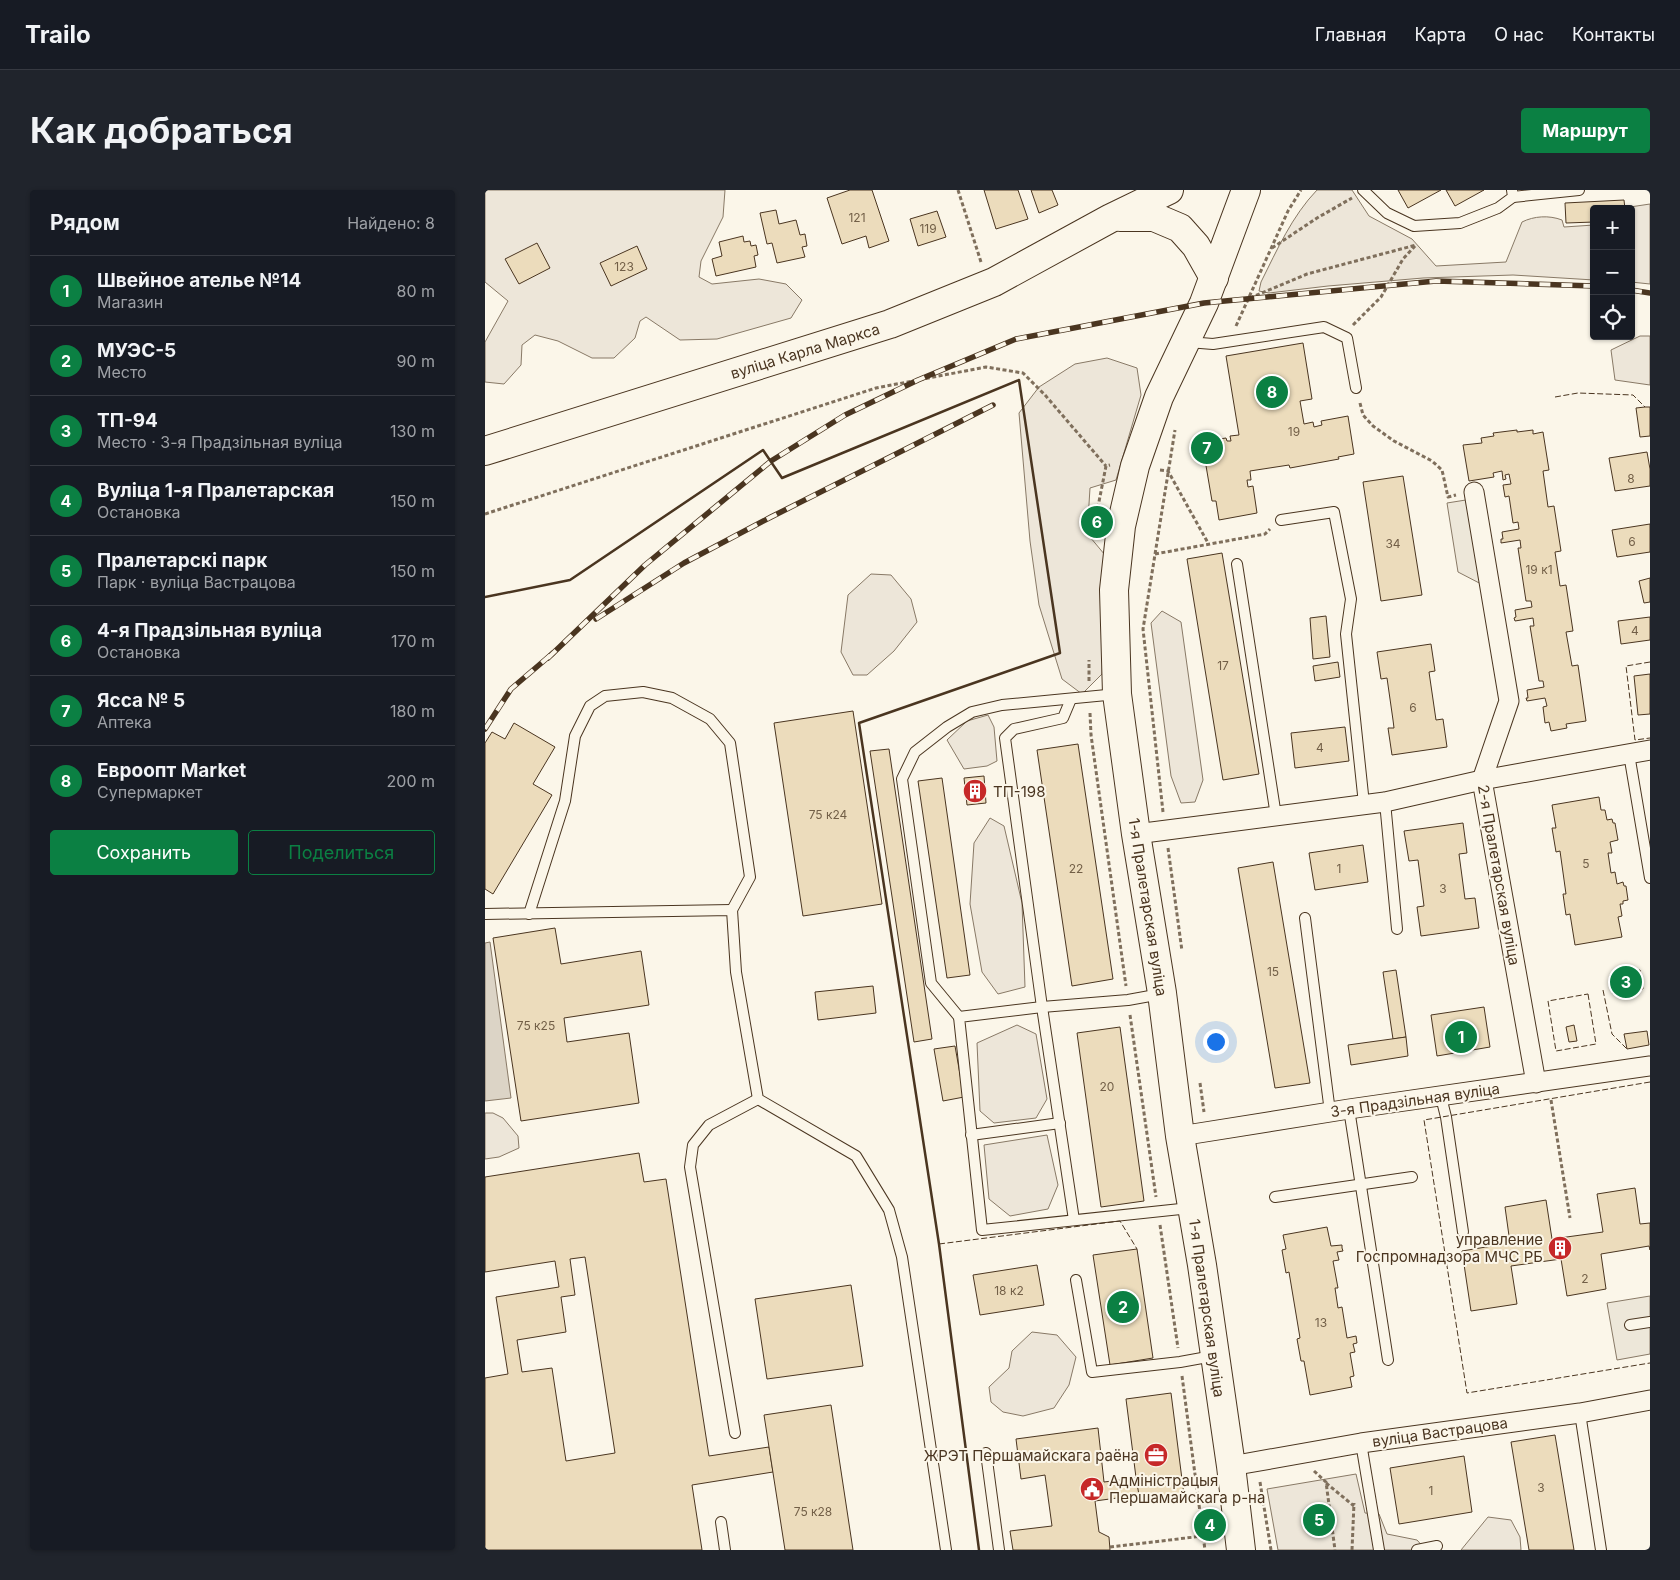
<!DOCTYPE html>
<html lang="ru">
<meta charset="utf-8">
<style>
:root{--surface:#171b24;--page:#20242c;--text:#f1f3f6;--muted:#9ea1a6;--line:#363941;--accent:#0b8043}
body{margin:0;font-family:Inter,sans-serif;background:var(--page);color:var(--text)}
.controls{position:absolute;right:15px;top:15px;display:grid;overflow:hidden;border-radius:5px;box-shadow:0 1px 4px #0004}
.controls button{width:45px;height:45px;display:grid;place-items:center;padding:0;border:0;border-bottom:1px solid var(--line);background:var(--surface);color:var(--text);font:25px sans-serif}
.you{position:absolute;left:730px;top:851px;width:18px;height:18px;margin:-12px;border:4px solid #fff;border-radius:50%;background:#1a73e8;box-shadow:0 0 0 8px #1a73e833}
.badge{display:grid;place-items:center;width:32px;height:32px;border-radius:50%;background:var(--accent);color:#fff;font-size:16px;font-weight:700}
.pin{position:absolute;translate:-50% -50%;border:2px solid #fff;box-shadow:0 1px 5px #0006}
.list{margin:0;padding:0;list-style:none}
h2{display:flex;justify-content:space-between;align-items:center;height:65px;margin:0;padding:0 20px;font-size:21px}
h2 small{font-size:16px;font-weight:400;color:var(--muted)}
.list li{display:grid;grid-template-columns:32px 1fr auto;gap:15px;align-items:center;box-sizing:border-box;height:70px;padding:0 20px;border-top:1px solid var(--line)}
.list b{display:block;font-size:19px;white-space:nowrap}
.list p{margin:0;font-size:16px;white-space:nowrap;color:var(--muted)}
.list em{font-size:16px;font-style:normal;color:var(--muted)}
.actions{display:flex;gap:10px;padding:15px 20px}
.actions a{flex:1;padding:11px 0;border:1px solid var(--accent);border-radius:5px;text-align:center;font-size:18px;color:var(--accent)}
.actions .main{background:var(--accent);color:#fff}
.icon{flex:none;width:28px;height:28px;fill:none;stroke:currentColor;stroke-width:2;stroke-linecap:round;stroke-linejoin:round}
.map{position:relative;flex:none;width:1165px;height:1360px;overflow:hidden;border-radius:5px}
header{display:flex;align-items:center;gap:30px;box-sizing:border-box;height:70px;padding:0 25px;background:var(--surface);border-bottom:1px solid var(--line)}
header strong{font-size:24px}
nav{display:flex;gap:28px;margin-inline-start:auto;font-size:18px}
.intro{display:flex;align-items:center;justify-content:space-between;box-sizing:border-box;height:120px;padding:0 30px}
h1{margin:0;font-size:35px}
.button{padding:12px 22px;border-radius:5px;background:var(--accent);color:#fff;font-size:18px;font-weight:700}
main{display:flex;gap:30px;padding:0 30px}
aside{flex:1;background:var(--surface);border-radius:5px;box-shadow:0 1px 4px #0004}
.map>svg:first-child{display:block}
.green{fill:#ede6d9;stroke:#887966}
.parking{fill:#ede7d9;stroke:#887966}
.water{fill:#dcd4c6;stroke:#887966}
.building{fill:#ecdcbc;stroke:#4a3520;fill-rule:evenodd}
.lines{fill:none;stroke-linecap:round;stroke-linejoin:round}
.lane-casing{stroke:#4a3520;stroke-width:12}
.street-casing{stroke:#4a3520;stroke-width:21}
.secondary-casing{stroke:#4a3520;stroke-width:30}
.path{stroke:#7f6f5c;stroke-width:3;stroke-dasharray:4 2.5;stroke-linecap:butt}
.lane{stroke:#fbf6e9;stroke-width:10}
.street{stroke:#fbf6e9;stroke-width:19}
.secondary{stroke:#fbf6e9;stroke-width:28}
.rail-casing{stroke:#4a3520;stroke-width:5.5}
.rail{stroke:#fbf6e9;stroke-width:4;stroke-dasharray:11;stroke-linecap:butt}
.fence{stroke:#4a3520;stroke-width:1;stroke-dasharray:6 2.5;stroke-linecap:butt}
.wall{stroke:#4a3520;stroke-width:2.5}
.labels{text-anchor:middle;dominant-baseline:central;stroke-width:4;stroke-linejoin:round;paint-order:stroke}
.number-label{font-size:12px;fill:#725f47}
.street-label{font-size:15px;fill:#4a3520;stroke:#fbf6e9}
.poi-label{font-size:15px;fill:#4a3520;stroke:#fbf6e9;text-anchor:start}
</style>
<header>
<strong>Trailo</strong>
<nav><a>Главная</a><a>Карта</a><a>О нас</a><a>Контакты</a></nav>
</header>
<div class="intro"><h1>Как добраться</h1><a class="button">Маршрут</a></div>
<main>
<aside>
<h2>Рядом<small>Найдено: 8</small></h2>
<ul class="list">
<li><span class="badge">1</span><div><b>Швейное ателье №14</b><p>Магазин</p></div><em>80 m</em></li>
<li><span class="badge">2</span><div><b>МУЭС-5</b><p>Место</p></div><em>90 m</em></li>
<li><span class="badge">3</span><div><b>ТП-94</b><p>Место · 3-я Прадзільная вуліца</p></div><em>130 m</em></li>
<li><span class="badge">4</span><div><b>Вуліца 1-я Пралетарская</b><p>Остановка</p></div><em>150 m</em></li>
<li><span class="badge">5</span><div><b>Пралетарскі парк</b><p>Парк · вуліца Вастрацова</p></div><em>150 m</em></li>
<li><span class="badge">6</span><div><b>4-я Прадзільная вуліца</b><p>Остановка</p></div><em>170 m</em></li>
<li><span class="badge">7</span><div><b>Ясса № 5</b><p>Аптека</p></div><em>180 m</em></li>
<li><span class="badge">8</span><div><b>Евроопт Market</b><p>Супермаркет</p></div><em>200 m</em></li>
</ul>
<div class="actions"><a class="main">Сохранить</a><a>Поделиться</a></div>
</aside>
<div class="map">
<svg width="1165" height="1360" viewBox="0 0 1165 1360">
<rect width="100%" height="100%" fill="#fbf6e9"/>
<!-- green -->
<g class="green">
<polygon points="0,0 240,0 238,27 216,71 214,87 227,94 274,89 301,94 317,110 306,128 232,149 195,150 161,127 155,131 150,148 129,168 107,168 73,151 50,145 37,155 36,175 19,194 0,192 0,152 23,111 0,92"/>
<path d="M832,0H867L884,26L927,49L951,76L1021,72L1037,32C1049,26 1064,25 1077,30L1079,37L1109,35V90L1028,85L938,88L843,96L784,103L774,101L776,92C792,60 807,26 832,0Z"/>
<polygon points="1165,14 1165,94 1146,92 1146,19 1145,17"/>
<polygon points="1155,146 1165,146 1165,195 1130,190 1126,160"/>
<polygon points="622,168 652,178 656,205 631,290 605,298 603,330 605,347 620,365 621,407 617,484 597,504 577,489 554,415 545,351 534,223 554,197 590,174"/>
<polygon points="386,384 406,385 426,409 432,432 409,461 382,485 368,485 356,462 363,405"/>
<polygon points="677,421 696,432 718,590 710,612 696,613 686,586 666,433"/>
<polygon points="503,525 509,537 512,571 502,576 479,579 462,550 482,531"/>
<polygon points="505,628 519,636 537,713 540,797 513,804 497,782 485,714 489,653"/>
<polygon points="532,835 551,844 562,909 551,928 509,933 495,921 492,853"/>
<polygon points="0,923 8,923 18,928 33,946 34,958 14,967 0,969"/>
<polygon points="562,945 573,995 563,1019 525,1026 504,1009 499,955"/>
<polygon points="547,1142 572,1145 591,1167 584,1195 569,1218 538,1226 518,1222 506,1212 504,1197 524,1178 527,1161"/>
<polygon points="871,1284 880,1323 894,1324 902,1344 932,1350 941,1360 793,1360 782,1299"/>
<polygon points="1003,1327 1026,1330 1035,1347 1036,1360 976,1360"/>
</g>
<!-- parking -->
<g class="parking">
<polygon points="987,309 1000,396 973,382 962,313"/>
<polygon points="1165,1106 1165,1164 1132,1170 1122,1113"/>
</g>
<!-- water -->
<polygon class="water" points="5,752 26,908 0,911 0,753"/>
<!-- building -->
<g class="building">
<polygon points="365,0 387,0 404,51 384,58 381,46 357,54 342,8"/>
<polygon points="499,0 533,0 543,29 511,39"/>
<polygon points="546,0 567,0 573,15 554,23"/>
<polygon points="913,0 956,0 923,18"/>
<polygon points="961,0 999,0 970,16"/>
<polygon points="1139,10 1140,19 1109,19 1109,32 1081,33 1080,13"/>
<polygon points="291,20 294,34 311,30 315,45 320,44 322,56 317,57 320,67 292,73 287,53 282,54 275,23"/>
<polygon points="452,21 461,47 433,56 425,29"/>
<polygon points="258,46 259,52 265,51 266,56 271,55 273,65 269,66 271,77 231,86 227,69 237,66 234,52"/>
<polygon points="52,53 65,78 34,94 20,69"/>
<polygon points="152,56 162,79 126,96 115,73"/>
<polygon points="818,153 827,209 815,211 819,234 828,232 829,237 837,235 836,231 863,226 869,264 853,267 854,269 805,278 804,275 765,281 766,290 762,290 763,297 768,296 772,323 734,330 731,311 727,311 719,264 723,263 721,251 741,248 742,251 746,251 745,246 754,245 741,166"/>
<polygon points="1160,217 1165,217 1165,246 1155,247 1151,218"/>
<polygon points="1032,240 1032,242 1048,240 1048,244 1058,242 1064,280 1058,281 1063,317 1069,316 1076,361 1070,362 1075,396 1081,395 1088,441 1081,442 1087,476 1093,475 1101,531 1081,534 1082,538 1066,541 1064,532 1060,533 1058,517 1062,516 1060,508 1042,511 1041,508 1043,508 1042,500 1059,497 1058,491 1054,491 1045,436 1049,436 1048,428 1030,431 1029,428 1031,427 1030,420 1047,417 1046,411 1041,411 1033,358 1036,358 1035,350 1016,353 1016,349 1018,349 1017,342 1034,339 1033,332 1028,333 1024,306 1020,307 1018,295 1026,294 1024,284 1020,285 1021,289 1018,290 1017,281 1008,283 1009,287 984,291 978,255 997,253 996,248 1009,246 1008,243"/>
<polygon points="1162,262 1165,279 1165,296 1130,301 1124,268"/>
<polygon points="918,286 937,405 896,411 878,292"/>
<polygon points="1165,334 1165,362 1132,367 1127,340"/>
<polygon points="737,363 774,584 738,590 702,369"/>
<polygon points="1165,388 1165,412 1159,413 1154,391"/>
<polygon points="841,426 845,467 828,469 825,428"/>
<polygon points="1165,427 1165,450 1136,454 1133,431"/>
<polygon points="946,454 950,481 944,482 951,530 958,529 962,557 907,565 903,538 909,538 908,530 902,488 896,489 892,462"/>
<polygon points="853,472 855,487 830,491 828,476"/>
<polygon points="1165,484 1165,524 1153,525 1149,486"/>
<polygon points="368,521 397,714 318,726 289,533"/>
<polygon points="29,533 70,557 48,594 67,605 8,704 0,699 0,553 7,542 20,549"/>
<polygon points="860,537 864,571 810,578 806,543"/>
<polygon points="593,554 628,789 587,796 552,560"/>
<polygon points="404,559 447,849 429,852 385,561"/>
<polygon points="499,586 501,613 482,615 479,588"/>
<polygon points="457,588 485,785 462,788 433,591"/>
<polygon points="1114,607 1116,620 1120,620 1122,630 1127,629 1128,633 1130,633 1133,650 1125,652 1127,663 1123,663 1126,683 1130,682 1132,694 1138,692 1139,696 1141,696 1143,710 1138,711 1138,714 1135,714 1137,726 1133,727 1137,747 1090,755 1085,724 1081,725 1078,704 1081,704 1075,661 1071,662 1067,638 1071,638 1067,615"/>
<polygon points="978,633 982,663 974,664 980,709 990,708 994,738 936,746 932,717 939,716 933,670 924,671 919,641"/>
<polygon points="878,655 883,692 830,700 824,663"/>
<polygon points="788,672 825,893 790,898 753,678"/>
<polygon points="70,738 76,774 156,761 164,815 79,828 82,852 144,843 154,913 36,931 8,748"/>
<polygon points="911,780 921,847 908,849 898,782"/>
<polygon points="1155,780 1158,799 1128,804 1125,785"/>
<polygon points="388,796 391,823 333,830 330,802"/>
<polygon points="999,817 1005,857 952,866 946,825"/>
<polygon points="1089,835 1092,851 1084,852 1081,837"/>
<polygon points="635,837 659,1011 616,1017 592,843"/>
<polygon points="1162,841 1164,855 1142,859 1139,844"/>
<polygon points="921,847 923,866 866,875 863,855"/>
<polygon points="470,856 479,907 458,911 449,859"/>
<path d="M154,963L159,992L181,989L224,1266L284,1257L288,1282L207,1295L217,1360H0V1188L23,1184L11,1107L74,1097L70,1071L0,1082V987ZM100,1067L130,1263L81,1271L67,1178L37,1182L32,1150L81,1142L76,1107L90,1105L85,1069Z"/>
<polygon points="1150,998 1155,1034 1165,1033 1165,1060 1164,1056 1116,1064 1121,1099 1082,1106 1076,1069 1026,1076 1032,1114 986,1121 977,1061 1025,1053 1020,1017 1061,1010 1067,1049 1118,1042 1112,1004"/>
<polygon points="842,1037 846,1056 857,1055 857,1058 858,1061 852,1062 854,1070 848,1071 853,1098 850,1098 853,1118 857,1117 862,1148 871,1146 872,1153 868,1154 870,1162 865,1163 869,1186 865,1187 867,1197 825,1205 819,1171 816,1171 812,1149 815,1148 804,1082 801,1083 797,1060 801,1059 798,1045"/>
<polygon points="652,1059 668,1168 625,1175 608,1065"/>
<polygon points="552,1075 559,1115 495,1125 488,1085"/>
<polygon points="366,1095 378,1176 282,1189 270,1109"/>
<polygon points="686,1203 699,1305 654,1311 641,1209"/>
<polygon points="346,1215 368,1360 300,1360 279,1225"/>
<polygon points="613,1238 619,1292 651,1288 654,1305 610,1311 614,1342 624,1347 625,1360 528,1360 525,1341 567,1336 560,1285 536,1289 531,1249"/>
<polygon points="1070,1245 1089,1360 1044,1360 1026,1252"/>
<polygon points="979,1266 987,1322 914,1334 905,1278"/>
</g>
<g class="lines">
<!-- lane casing -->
<g class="lane-casing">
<g id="lane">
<polyline points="878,0 902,23 929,36 975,33 1013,18 1028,7 1027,0"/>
<polyline points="1028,7 1094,0"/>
<polyline points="703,152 728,154 839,137 862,148 871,198"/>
<polyline points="796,330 849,322 866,409 861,444 879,614"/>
<polyline points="752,374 791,626"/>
<polyline points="586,509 578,528 529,539 520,548 557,817 589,1030"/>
<polyline points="1144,564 1165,688"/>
<polyline points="900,612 912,739"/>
<polyline points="0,724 247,720 251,782 273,909 371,966 404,1020 417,1067 461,1360"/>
<polyline points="44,724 80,611 90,546 105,516 120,506 158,502 187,508 225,529 245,553 265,687 247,720"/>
<polyline points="820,728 845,922"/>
<polyline points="676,804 643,810 557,817 474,827 497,1040 705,1018"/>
<polyline points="474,827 446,793 417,589 430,562 462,537 487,522 517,515 632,504"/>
<polyline points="956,907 961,927 978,1042"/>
<polyline points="864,919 903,1170"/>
<polyline points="486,945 575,933"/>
<polyline points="790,1007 927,987"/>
<polyline points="591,1090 607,1182 695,1172 728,1166"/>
<polyline points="1145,1135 1165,1132"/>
<polyline points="1095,1223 1116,1360"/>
<polyline points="250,1243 205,977 208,955 224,935 273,909"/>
<polyline points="876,1253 894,1360"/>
<polyline points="501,1263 514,1360"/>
<polyline points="236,1332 240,1360"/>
<polyline points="932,1360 952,1356"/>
</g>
</g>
<!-- street casing -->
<g class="street-casing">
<g id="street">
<polyline points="989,302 1024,511 997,590 1051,893"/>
<polyline points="651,644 900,612 997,590 1165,560"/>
<polyline points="695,946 864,919 1165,876"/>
<polyline points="746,1276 876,1253 1095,1223 1165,1210"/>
</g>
</g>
<!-- secondary casing -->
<g class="secondary-casing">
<g id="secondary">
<polyline points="635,27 669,27 695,38 711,56 729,88"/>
<polyline points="0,261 405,134 509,92 626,28 684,0"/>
<polyline points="756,1360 746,1276 717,1075 695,946 677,803 651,644 632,504 629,400 636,336 650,276 674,207 719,113 761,0"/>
</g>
</g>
<!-- path -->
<g class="path">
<polyline points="473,0 496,72"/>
<polyline points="787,58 832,28 867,8"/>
<polyline points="765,108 822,84 931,55"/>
<polyline points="868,135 896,107 918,69 930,56"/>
<polyline points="751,136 803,21 816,0"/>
<polyline points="875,213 878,225 888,236 909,251 947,271 957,280 963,307 971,305"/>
<polyline points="675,280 683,281 723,353"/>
<polyline points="0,324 391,198 501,177 538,183 560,205 621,276"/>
<polyline points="609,337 621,276 625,275"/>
<polyline points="670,364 780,344 785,339"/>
<polyline points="604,491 604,470"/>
<polyline points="605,523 606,545 641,796"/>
<polyline points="678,622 658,439 690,240"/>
<polyline points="683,658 697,761"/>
<polyline points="645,825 671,1007"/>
<polyline points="715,893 719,922"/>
<polyline points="1066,910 1085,1028"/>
<polyline points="675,1035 693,1158"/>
<polyline points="697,1186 720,1360"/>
<polyline points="829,1281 841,1292 850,1360"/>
<polyline points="775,1292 786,1360"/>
<polyline points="841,1293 869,1316"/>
<polyline points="625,1357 718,1346"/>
<polyline points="867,1360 869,1313"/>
</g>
<!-- lane -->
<use href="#lane" class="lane"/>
<!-- street -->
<use href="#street" class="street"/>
<!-- secondary -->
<use href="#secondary" class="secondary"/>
<!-- rail casing -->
<g class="rail-casing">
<g id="rail">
<polyline points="1146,100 1165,103"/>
<polyline points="111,429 199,373 286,327 508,215"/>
<polyline points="63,468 160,375 286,271 360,225 433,190 531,149 719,113 951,91 1109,96"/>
<polyline points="0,539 26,499 68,463"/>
</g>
</g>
<!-- rail -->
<use href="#rail" class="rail"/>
<!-- fence -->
<g class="fence">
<polyline points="1070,207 1093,203 1148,205 1160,217"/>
<polyline points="1165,472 1141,476 1150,550 1165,548"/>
<polyline points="1118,800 1127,844 1142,859"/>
<polygon points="1103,804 1111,854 1071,861 1063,811"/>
<polyline points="1165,892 939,930 982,1203 1165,1173"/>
<polyline points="454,1054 635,1031 652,1059"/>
</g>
<!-- wall -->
<polyline class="wall" points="0,407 85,390 278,260 297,288 534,190 575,463 374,533 454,1054 494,1360"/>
</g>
<!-- icons -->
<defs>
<g id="building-disc" transform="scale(1.25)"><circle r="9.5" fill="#c62828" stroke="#fbf6e9"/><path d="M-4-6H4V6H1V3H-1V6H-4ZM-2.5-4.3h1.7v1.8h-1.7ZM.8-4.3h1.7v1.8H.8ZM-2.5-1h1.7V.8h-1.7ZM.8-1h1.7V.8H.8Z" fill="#fff"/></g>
<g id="office-disc" transform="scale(1.25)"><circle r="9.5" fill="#c62828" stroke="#fbf6e9"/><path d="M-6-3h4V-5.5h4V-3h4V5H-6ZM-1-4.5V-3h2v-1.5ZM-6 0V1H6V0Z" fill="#fff"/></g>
<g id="civic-disc" transform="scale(1.25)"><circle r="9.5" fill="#c62828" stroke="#fbf6e9"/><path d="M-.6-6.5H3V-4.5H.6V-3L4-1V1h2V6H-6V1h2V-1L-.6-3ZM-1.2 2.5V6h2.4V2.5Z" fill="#fff"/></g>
</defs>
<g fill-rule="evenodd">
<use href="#building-disc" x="490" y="601"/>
<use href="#building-disc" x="1075" y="1058"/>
<use href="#office-disc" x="671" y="1265"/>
<use href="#civic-disc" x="607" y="1299"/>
</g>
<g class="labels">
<!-- number labels -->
<g class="number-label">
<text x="372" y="27">121</text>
<text x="443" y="38">119</text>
<text x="139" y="76">123</text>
<text x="809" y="241">19</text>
<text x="1146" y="288">8</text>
<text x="1147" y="351">6</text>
<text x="908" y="353">34</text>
<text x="1054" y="379">19 к1</text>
<text x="1150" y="440">4</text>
<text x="738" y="475">17</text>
<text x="928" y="517">6</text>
<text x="835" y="557">4</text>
<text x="343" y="624">75 к24</text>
<text x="1101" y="673">5</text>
<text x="591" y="678">22</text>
<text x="854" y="678">1</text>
<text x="958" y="698">3</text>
<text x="788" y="781">15</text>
<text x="51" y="835">75 к25</text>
<text x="622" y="896">20</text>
<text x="1100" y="1088">2</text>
<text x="524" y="1100">18 к2</text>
<text x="836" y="1132">13</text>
<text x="1056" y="1297">3</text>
<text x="946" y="1300">1</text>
<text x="328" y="1321">75 к28</text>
</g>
<!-- street labels -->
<g class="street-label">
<text transform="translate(320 161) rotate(-17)">вуліца Карла Маркса</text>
<text transform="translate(1014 685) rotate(80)">2-я Пралетарская вуліца</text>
<text transform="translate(663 717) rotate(81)">1-я Пралетарская вуліца</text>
<text transform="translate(930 910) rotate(-8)">3-я Прадзільная вуліца</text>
<text transform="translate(722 1118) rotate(82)">1-я Пралетарская вуліца</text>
<text transform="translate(955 1242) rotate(-8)">вуліца Вастрацова</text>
</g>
<!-- poi labels -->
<g class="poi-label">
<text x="508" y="601">ТП-198</text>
<text x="1058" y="1049" text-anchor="end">управление<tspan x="1058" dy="17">Госпромнадзора МЧС РБ</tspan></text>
<text x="654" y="1265" text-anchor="end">ЖРЭТ Першамайскага раёна</text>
<text x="624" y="1290">Адміністрацыя<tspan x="624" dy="17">Першамайскага р-на</tspan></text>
</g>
</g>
</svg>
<div class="controls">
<button>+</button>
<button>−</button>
<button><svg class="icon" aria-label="locate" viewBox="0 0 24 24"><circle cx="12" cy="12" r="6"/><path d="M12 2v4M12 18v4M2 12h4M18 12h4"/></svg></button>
</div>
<div class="you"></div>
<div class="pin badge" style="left:976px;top:847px">1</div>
<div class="pin badge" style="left:638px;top:1117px">2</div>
<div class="pin badge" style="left:1141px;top:792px">3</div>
<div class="pin badge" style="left:725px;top:1335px">4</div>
<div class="pin badge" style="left:834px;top:1330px">5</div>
<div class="pin badge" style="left:612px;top:332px">6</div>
<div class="pin badge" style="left:722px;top:258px">7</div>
<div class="pin badge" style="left:787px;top:202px">8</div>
</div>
</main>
